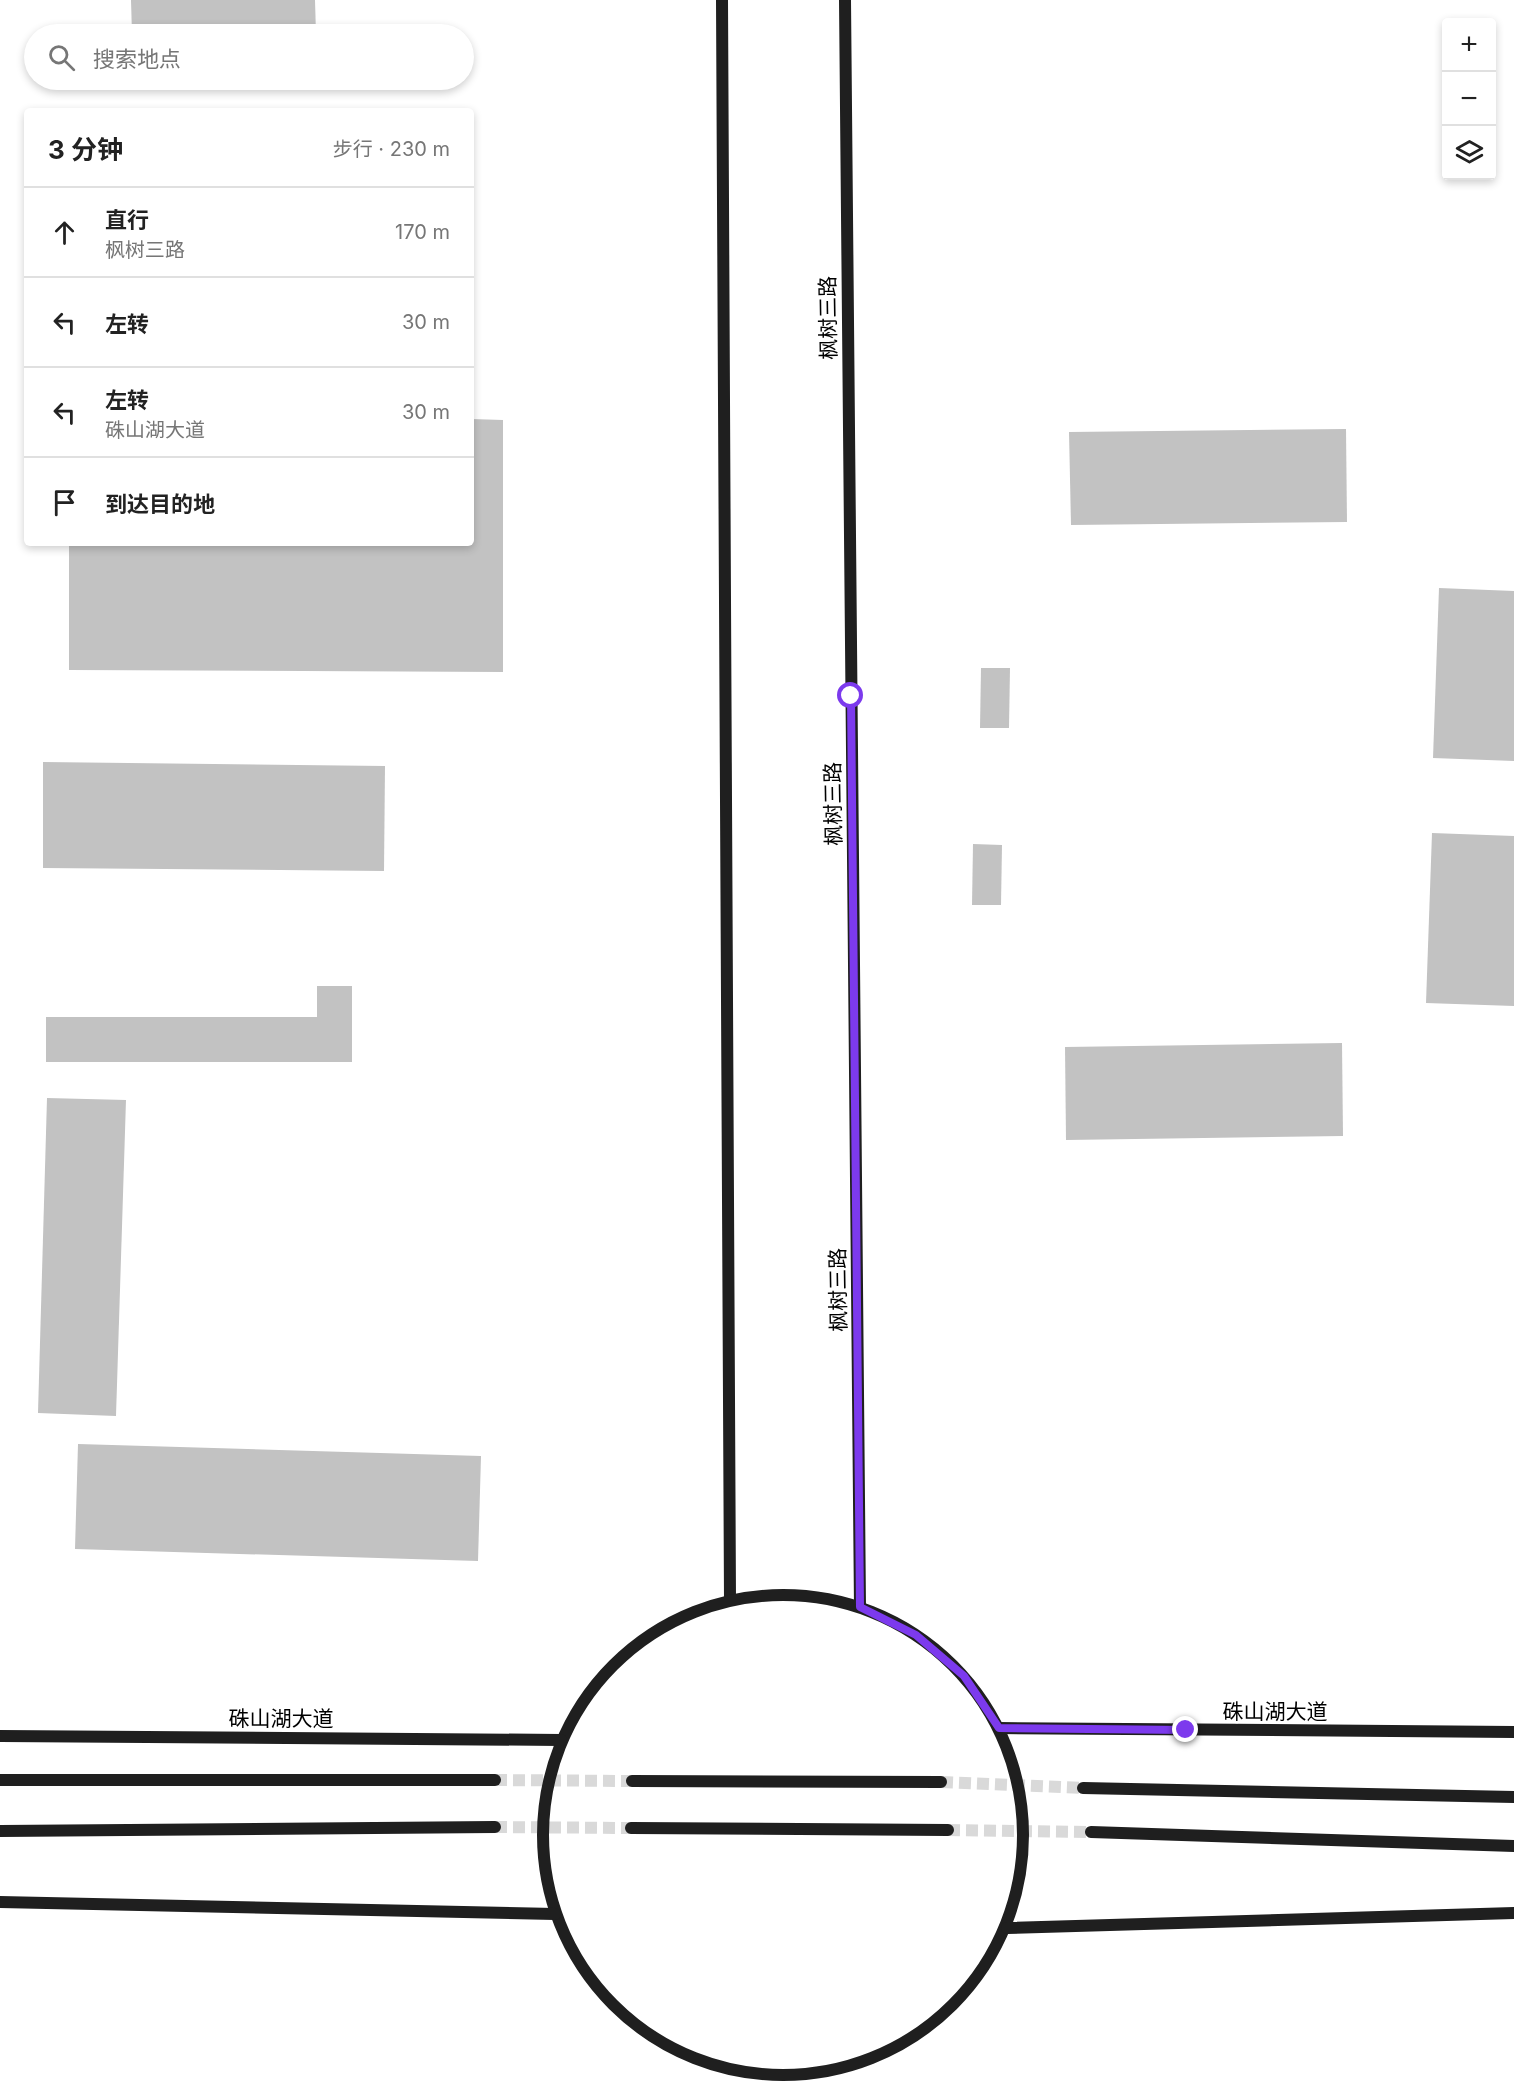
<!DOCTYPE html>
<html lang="zh">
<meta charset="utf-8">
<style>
:root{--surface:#fff;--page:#f6f6f6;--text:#222;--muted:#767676;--line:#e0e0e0}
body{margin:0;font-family:Inter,"Noto Sans SC",sans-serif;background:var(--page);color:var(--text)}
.controls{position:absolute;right:18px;top:18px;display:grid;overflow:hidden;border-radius:6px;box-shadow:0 3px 9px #0003}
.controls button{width:54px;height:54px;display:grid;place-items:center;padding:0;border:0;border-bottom:2px solid var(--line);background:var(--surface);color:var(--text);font:30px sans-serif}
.stop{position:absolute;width:18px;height:18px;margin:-14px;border:4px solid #7c3aed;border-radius:50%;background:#fff}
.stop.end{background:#7c3aed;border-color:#fff;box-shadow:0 2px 6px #0008}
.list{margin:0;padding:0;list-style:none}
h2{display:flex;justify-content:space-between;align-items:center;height:78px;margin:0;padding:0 24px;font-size:26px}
h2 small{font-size:20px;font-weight:400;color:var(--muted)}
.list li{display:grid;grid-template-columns:39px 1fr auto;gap:18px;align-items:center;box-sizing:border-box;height:90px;padding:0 24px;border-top:2px solid var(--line)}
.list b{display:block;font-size:22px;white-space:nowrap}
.list p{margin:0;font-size:20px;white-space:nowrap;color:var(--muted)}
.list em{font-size:20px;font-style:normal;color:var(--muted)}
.icon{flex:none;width:33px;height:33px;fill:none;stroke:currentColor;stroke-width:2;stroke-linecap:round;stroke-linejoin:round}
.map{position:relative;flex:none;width:1514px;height:2081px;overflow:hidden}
.search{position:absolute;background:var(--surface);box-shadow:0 3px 9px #0003;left:24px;top:24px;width:450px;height:66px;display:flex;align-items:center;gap:15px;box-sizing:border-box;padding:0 21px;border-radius:33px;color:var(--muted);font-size:22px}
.panel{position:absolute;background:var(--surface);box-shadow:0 3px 9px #0003;left:24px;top:108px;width:450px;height:438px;border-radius:6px}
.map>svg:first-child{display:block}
.building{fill:#c2c2c2}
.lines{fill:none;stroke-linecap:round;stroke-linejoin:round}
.secondary-tunnel{stroke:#d9d9d9;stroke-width:12;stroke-dasharray:12 6;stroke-linecap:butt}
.secondary{stroke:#1f1f1f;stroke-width:12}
.route{stroke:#7c3aed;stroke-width:8}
.labels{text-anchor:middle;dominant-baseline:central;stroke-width:4.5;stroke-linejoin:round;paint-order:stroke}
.street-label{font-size:21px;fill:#000;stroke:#fff}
</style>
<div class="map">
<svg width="1514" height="2081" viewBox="0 0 1514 2081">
<rect width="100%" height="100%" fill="#fff"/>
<!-- building -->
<g class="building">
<polygon points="131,0 315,0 316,34 132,34"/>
<polygon points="471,419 503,420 503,672 69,670 69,543 471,543"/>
<polygon points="1346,429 1347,522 1071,525 1069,432"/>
<polygon points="1439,588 1514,591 1514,761 1433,758"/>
<polygon points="981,668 1010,668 1009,728 980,728"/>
<polygon points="43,762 385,766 384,871 43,868"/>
<polygon points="1432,833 1514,836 1514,1006 1426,1003"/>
<polygon points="973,844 1002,845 1001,905 972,905"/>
<polygon points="317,986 352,986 352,1062 46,1062 46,1017 317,1017"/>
<polygon points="1342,1043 1343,1136 1066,1140 1065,1047"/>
<polygon points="47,1098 126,1100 116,1416 38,1413"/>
<polygon points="78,1444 481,1456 478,1561 75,1549"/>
</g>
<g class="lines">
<!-- secondary-tunnel -->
<g class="secondary-tunnel">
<polyline points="495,1780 632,1781"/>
<polyline points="941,1782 1083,1788"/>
<polyline points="495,1827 631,1828"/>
<polyline points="948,1830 1091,1832"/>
</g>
<!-- secondary -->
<g class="secondary">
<polyline points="722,0 730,1600"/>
<polyline points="845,0 860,1607"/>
<circle cx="783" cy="1835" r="240"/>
<polyline points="999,1728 1514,1732"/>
<polyline points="0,1736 561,1740"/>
<polyline points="0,1780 495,1780"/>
<polyline points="632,1781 941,1782"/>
<polyline points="1083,1788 1514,1797"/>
<polyline points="631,1828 948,1830"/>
<polyline points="0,1831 495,1827"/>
<polyline points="1091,1832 1514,1846"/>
<polyline points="0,1902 555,1914"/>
<polyline points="1007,1928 1514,1913"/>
</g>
</g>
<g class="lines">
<!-- route -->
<polyline class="route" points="851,696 860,1607 916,1635 964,1676 999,1728 1186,1730"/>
</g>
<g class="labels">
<!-- street labels -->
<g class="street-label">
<text transform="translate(828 318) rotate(-91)">枫树三路</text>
<text transform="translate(833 804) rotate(-91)">枫树三路</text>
<text transform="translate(838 1290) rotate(-91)">枫树三路</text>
<text x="1275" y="1711">硃山湖大道</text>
<text x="281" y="1718">硃山湖大道</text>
</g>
</g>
</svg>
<div class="controls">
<button>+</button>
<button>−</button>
<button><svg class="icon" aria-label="layers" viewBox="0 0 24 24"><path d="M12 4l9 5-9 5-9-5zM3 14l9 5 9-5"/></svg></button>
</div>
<div class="stop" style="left:851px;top:696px"></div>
<div class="stop end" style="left:1186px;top:1730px"></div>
<div class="search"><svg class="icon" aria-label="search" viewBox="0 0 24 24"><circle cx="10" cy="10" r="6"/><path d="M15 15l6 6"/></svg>搜索地点</div>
<section class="panel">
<h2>3 分钟<small>步行 · 230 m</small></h2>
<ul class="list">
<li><svg class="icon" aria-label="ahead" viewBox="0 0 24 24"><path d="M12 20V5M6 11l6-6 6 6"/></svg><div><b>直行</b><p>枫树三路</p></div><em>170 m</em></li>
<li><svg class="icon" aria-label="left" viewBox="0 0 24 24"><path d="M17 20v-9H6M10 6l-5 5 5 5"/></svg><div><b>左转</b></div><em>30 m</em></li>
<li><svg class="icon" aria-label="left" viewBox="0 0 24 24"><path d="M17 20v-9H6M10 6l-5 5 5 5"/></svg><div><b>左转</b><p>硃山湖大道</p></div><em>30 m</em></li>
<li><svg class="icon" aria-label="arrive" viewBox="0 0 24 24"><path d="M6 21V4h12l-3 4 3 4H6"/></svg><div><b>到达目的地</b></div></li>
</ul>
</section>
</div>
